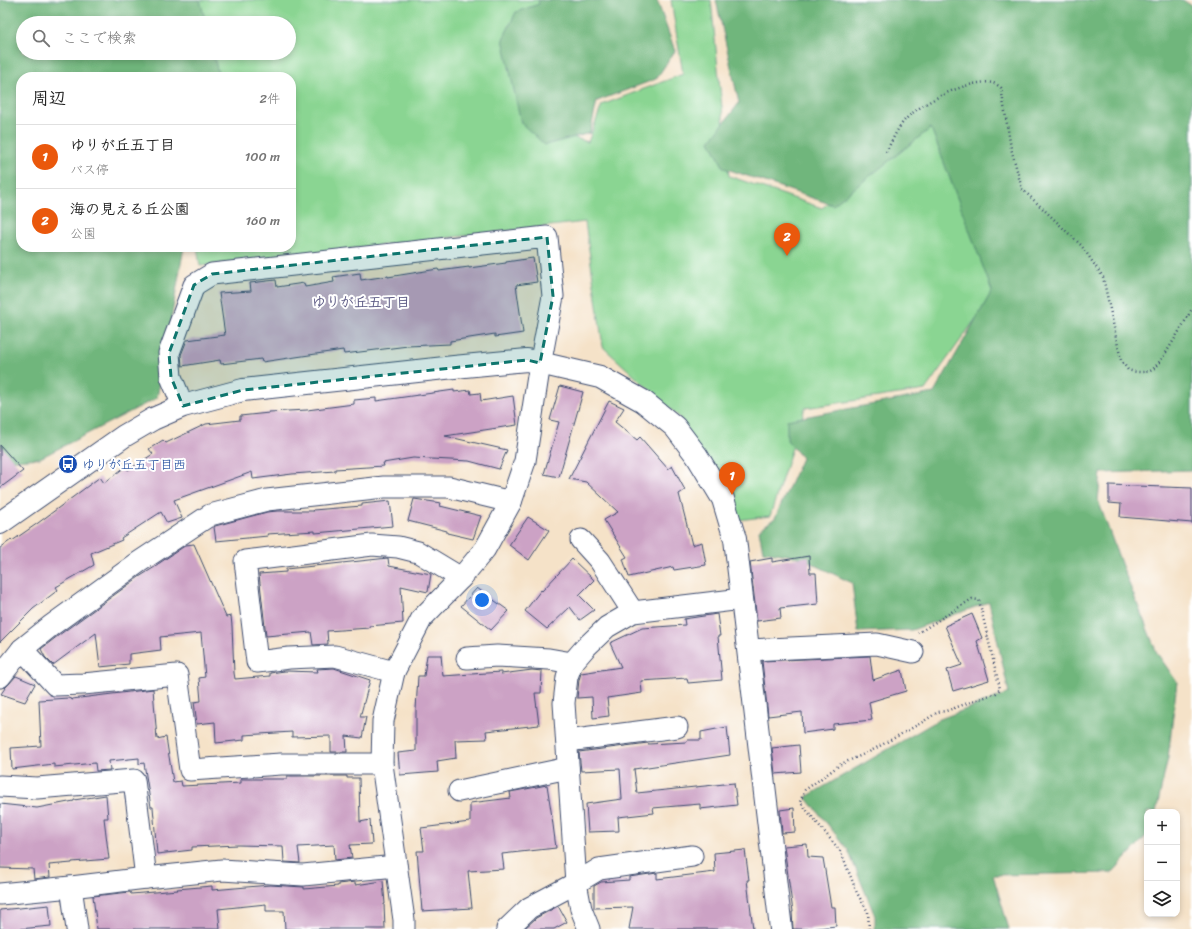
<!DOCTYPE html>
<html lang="ja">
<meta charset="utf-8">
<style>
:root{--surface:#fff;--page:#f6f6f6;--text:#222;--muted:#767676;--line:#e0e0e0;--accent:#ea580c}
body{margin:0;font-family:Sriracha,"Klee One",sans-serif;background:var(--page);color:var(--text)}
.controls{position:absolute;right:12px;bottom:12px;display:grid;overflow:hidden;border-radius:8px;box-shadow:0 2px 6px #0003}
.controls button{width:36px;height:36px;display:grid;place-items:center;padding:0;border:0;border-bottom:1px solid var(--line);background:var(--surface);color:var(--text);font:20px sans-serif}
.you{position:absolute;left:482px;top:600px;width:14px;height:14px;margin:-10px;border:3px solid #fff;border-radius:50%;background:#1a73e8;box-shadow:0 0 0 6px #1a73e833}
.badge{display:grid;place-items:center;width:26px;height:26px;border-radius:50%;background:var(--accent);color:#fff;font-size:13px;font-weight:700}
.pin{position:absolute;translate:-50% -33px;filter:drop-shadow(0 1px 2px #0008)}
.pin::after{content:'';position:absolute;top:21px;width:14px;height:12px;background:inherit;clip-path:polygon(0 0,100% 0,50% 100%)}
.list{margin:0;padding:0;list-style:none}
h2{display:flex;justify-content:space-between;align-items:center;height:52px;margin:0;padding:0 16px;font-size:17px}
h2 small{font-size:13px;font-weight:400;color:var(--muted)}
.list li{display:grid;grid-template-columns:26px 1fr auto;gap:12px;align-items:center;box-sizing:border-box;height:64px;padding:0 16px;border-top:1px solid var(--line)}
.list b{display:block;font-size:15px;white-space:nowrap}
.list p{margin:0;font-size:13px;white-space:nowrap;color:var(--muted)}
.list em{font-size:13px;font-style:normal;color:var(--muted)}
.icon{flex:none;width:22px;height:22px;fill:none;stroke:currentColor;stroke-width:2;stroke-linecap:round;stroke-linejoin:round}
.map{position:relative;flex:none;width:1192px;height:929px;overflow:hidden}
.search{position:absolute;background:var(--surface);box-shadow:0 2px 6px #0003;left:16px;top:16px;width:280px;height:44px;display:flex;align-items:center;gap:10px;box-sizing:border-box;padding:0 14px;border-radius:22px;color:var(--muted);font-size:15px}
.panel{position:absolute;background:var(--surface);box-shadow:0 2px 6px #0003;left:16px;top:72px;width:280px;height:180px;border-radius:16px}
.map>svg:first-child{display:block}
.green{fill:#8ad592;stroke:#528278}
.forest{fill:#6fb67c;stroke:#45726d}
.building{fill:#cca2c5}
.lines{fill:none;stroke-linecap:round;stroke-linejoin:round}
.street-casing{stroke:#3c4a6e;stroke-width:23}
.secondary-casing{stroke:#3c4a6e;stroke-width:24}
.path{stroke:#3c4a6e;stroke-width:2.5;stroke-dasharray:1 3;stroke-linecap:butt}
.street{stroke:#fff;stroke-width:21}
.secondary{stroke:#fff;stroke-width:22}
.marked{fill:#0f766e;fill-opacity:0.2;stroke:#0f766e;stroke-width:3;stroke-dasharray:8 5;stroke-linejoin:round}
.labels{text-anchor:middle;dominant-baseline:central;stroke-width:4;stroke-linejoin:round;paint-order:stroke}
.transit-label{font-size:13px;fill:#164399;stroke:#fff;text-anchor:start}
.neighbourhood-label{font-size:14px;font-weight:bold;fill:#595782;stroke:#fff}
</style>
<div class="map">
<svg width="1192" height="929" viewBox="0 0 1192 929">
<rect width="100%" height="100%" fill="#fff"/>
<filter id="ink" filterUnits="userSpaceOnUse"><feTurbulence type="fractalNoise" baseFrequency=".025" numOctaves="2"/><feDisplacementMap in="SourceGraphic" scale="8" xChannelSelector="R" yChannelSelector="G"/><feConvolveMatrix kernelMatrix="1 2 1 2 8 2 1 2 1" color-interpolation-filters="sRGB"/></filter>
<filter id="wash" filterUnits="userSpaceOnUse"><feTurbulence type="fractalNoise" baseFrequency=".012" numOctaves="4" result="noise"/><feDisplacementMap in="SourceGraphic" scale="16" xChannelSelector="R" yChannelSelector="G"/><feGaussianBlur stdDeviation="0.9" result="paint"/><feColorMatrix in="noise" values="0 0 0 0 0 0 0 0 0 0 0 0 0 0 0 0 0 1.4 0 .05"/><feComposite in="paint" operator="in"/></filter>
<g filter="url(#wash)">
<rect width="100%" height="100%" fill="#f5e2c8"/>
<!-- green -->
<polygon class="green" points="156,0 543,0 531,124 588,142 602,105 683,74 671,0 711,0 729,176 822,208 935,123 997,289 925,390 805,408 770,516 739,520 679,417 603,347 585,222 200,266 197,247 291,247 291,77 168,77 164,53 289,53 289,23 159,23"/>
<!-- forest -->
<g class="forest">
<polygon points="0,0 200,0 206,23 23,23 23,53 213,53 219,77 21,77 21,247 184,247 157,398 40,458 3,461 0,454"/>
<polygon points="538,0 657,0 675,51 656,79 597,101 590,133 545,145 521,123 503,39 516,12 539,4"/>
<polygon points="716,0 1183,0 1192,6 1192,470 1101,473 1098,500 1122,566 1157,653 1177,682 1168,758 1156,812 1147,812 1147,835 1112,873 993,875 1009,929 875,929 875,916 848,850 806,797 940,719 1009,693 989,602 912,630 858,632 852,583 799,557 763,551 759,530 775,518 802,458 787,440 787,420 934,393 992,291 931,128 833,205 724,168 710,141 739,103"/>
</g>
<g id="blocks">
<!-- building -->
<g class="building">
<polygon points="533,258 537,282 516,285 523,333 495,337 495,334 450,341 450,344 408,346 344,354 343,350 262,362 261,359 221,364 220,360 182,366 181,355 187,340 225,335 219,293 251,291 250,283 276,280 277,287 304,283 305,287 334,282 333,277 360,273 361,280 388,276 388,277 438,269 439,271 469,267 469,268 506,263 506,262"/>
<polygon points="560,386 583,392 559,477 544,474 559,422 550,420"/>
<polygon points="454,390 454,392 470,390 471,394 480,393 481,401 513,396 517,425 445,436 507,450 499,469 469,461 413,458 383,463 384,466 335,469 335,471 292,474 253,479 252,472 174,500 182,518 167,523 161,512 121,538 122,540 91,553 94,565 56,587 58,590 33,609 0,642 0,548 11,540 12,541 38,523 100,477 104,483 125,467 128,470 153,454 149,449 163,440 166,443 206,424 240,420 240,416 269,413 269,412 307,410 354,404 354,400 376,398 376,401"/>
<polygon points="609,401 624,408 615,422 637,440 640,437 668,469 672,466 685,490 679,494 692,545 702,542 706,565 674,570 673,567 629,577 623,559 627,557 604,520 618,512 586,482 569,479"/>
<polygon points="0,445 23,471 0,488"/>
<polygon points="1109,485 1192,488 1192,523 1120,517 1121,504 1109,503"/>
<polygon points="414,499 441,503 440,506 481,516 473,539 447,533 447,531 408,521"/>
<polygon points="390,501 393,526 315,533 315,531 267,534 268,536 216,541 214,527 215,526 267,512 277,511 314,511 313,510 362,506 362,504"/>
<polygon points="528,517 549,530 529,560 509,545"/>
<polygon points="194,544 226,617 231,616 232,626 234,673 235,679 270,676 270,673 285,671 318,672 317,669 334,668 370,680 360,717 366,717 362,738 346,736 347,752 331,752 331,736 292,737 292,732 244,735 244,740 216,743 215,722 197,724 194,702 201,701 199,678 205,677 201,633 160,637 161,650 129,654 129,664 100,667 96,633 53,665 45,657 41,649 59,635 139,577 158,565 158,564 186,545"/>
<polygon points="809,556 810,573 816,573 818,604 780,608 781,618 757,621 750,562 772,558 772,562"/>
<polygon points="388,558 389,566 431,574 428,592 401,586 403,623 369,626 369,628 327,631 328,644 313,645 311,632 266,636 259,574 286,572 286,569"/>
<polygon points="572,559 594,580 579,595 594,610 580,620 570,607 547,629 525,611 541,590 542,591"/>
<polygon points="477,588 509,611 491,630 461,606"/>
<polygon points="717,614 720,636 718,636 722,680 688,683 687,678 641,681 642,693 607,698 609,716 593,718 592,697 577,698 579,680 581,673 621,667 610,643 642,628 685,625 684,619"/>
<polygon points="972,614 982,638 977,641 989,680 953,691 947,670 962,665 945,626"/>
<polygon points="427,655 441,655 443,676 501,672 501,674 532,670 542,671 541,693 535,693 539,725 486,731 487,739 455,740 456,758 437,761 438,772 400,775 398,753 416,751 416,710 418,676 424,676"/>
<polygon points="870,656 873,680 902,670 906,691 869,702 872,720 833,724 833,729 803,733 802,712 768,716 762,661"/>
<polygon points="16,676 35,684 25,702 1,694 5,688 9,684"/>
<polygon points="153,689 157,739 166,737 173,782 181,781 182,786 241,783 241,779 287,779 287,776 347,776 347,778 359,778 360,822 370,820 372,844 350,845 352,858 335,860 334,845 298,847 300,863 284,862 283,846 238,845 192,847 192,850 157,854 153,807 151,807 144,763 139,764 139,758 109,761 110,770 96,771 95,763 54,767 54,764 12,769 11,748 41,746 39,700 68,698 73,700 72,699"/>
<polygon points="727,727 730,755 634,769 637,793 734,783 737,805 700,809 700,804 653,808 654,813 618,817 619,831 588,832 586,804 622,799 620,769 581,771 579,752 648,743 648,744 687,742 687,740 701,740 701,732"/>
<polygon points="799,745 801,772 775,774 772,748"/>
<polygon points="547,785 552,817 556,848 502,854 504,869 468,871 472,908 422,911 417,851 424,851 421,828 470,822 470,803 511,798 510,792"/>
<polygon points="106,795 108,818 104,818 109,859 72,862 72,863 49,865 50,877 34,879 33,869 0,868 0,804 37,808 74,801 74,800"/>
<polygon points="794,808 795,832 782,833 780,810"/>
<polygon points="807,844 808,857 823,858 831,907 835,907 836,926 809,929 793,929 792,912 793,912 784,846"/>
<polygon points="745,850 749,880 747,880 753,929 629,929 633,907 594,908 594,886 601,882 629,880 629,877 657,873 657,879 715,872 714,853"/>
<polygon points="383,881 385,904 384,904 385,929 285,929 284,911 266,911 266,904 218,909 220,929 97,929 93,896 130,892 131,894 178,890 177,889 212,886 212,890 270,885 304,887 304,889 338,886 338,884 355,882 355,885"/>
<polygon points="49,905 51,926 19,929 0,929 0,910"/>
<polygon points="558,906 567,922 554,929 524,929 536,918"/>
</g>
</g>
</g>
<g filter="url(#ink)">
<use href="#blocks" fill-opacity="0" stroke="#3c4a6e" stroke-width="1"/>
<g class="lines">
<!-- street casing -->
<g class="street-casing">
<g id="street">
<polyline points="183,406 171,377 169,353 194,285 212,274 547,237 553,296 538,376 525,461 511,502 485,549 461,578 422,618 394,672 383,721 382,764 404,920 404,929"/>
<polyline points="581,540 600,561 633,612"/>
<polyline points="22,649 55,685 83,684 177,675 190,770 281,764 382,764"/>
<polyline points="749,650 877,644 913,652"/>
<polyline points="467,658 497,656 549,659 572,663"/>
<polyline points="394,672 335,656 289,658 257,662 245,561 372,545 398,547 418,552 461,578"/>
<polyline points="0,677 22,649 52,625 139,562 210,515 267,500 384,487 449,487 511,502"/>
<polyline points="567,741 677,727"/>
<polyline points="0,786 37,788 134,780 146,878"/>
<polyline points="459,791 568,768"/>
<polyline points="71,887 77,929"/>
<polyline points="0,894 71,887 146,878 222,870 303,875 396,866"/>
<polyline points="507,929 529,908 576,883 599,869 692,856"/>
<polyline points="589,929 581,909 576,883 564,703 567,677 572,663 585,648 607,627 633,612 742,599"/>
</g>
</g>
<!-- secondary casing -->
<g class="secondary-casing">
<polyline id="secondary" points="0,523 124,436 153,419 183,406 243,390 454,367 527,360 600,377 643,401 675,427 697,456 723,499 735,539 781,929"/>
</g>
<!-- path -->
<g class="path">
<path d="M886,152C891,143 898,127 905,120C920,103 970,78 993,83C996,84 999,86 1001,88L1011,148L1022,189L1081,245L1103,277L1121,360L1128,370C1135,372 1142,373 1150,371C1160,367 1185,321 1192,309"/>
<polyline points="869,929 868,912 857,893 841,852 800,802 805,790 841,764 869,752 921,723 938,712 946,711 996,693 1000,689 979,600 972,599 918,633"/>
</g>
<!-- street -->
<use href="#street" class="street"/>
<!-- secondary -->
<use href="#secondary" class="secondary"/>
</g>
</g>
<!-- marked area -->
<path class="marked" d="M547,237L553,296L540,363L527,360L243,390L183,406L171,377L169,353L194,285L212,274Z"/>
<!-- icons -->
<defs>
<g id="bus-disc" transform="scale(1)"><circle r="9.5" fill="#1a4fb4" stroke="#fff"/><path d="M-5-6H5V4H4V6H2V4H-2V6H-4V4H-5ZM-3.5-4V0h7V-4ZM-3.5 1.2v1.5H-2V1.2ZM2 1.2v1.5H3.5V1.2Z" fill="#fff"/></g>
</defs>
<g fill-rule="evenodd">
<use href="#bus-disc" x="68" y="464"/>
</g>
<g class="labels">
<!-- transit labels -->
<g class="transit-label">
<text x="82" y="464">ゆりが丘五丁目西</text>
</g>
<!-- neighbourhood labels -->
<g class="neighbourhood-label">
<text x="361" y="302">ゆりが丘五丁目</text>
</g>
</g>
</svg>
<div class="controls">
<button>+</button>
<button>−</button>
<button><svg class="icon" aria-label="layers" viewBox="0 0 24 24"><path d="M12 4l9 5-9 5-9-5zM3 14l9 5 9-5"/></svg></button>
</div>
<div class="you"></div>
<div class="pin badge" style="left:732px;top:495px">1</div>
<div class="pin badge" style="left:787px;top:256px">2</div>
<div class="search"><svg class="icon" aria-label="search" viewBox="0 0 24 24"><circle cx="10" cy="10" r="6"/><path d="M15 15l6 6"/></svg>ここで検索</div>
<section class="panel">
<h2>周辺<small>2件</small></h2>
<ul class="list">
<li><span class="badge">1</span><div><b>ゆりが丘五丁目</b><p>バス停</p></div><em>100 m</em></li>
<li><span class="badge">2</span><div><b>海の見える丘公園</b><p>公園</p></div><em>160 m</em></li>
</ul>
</section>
</div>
